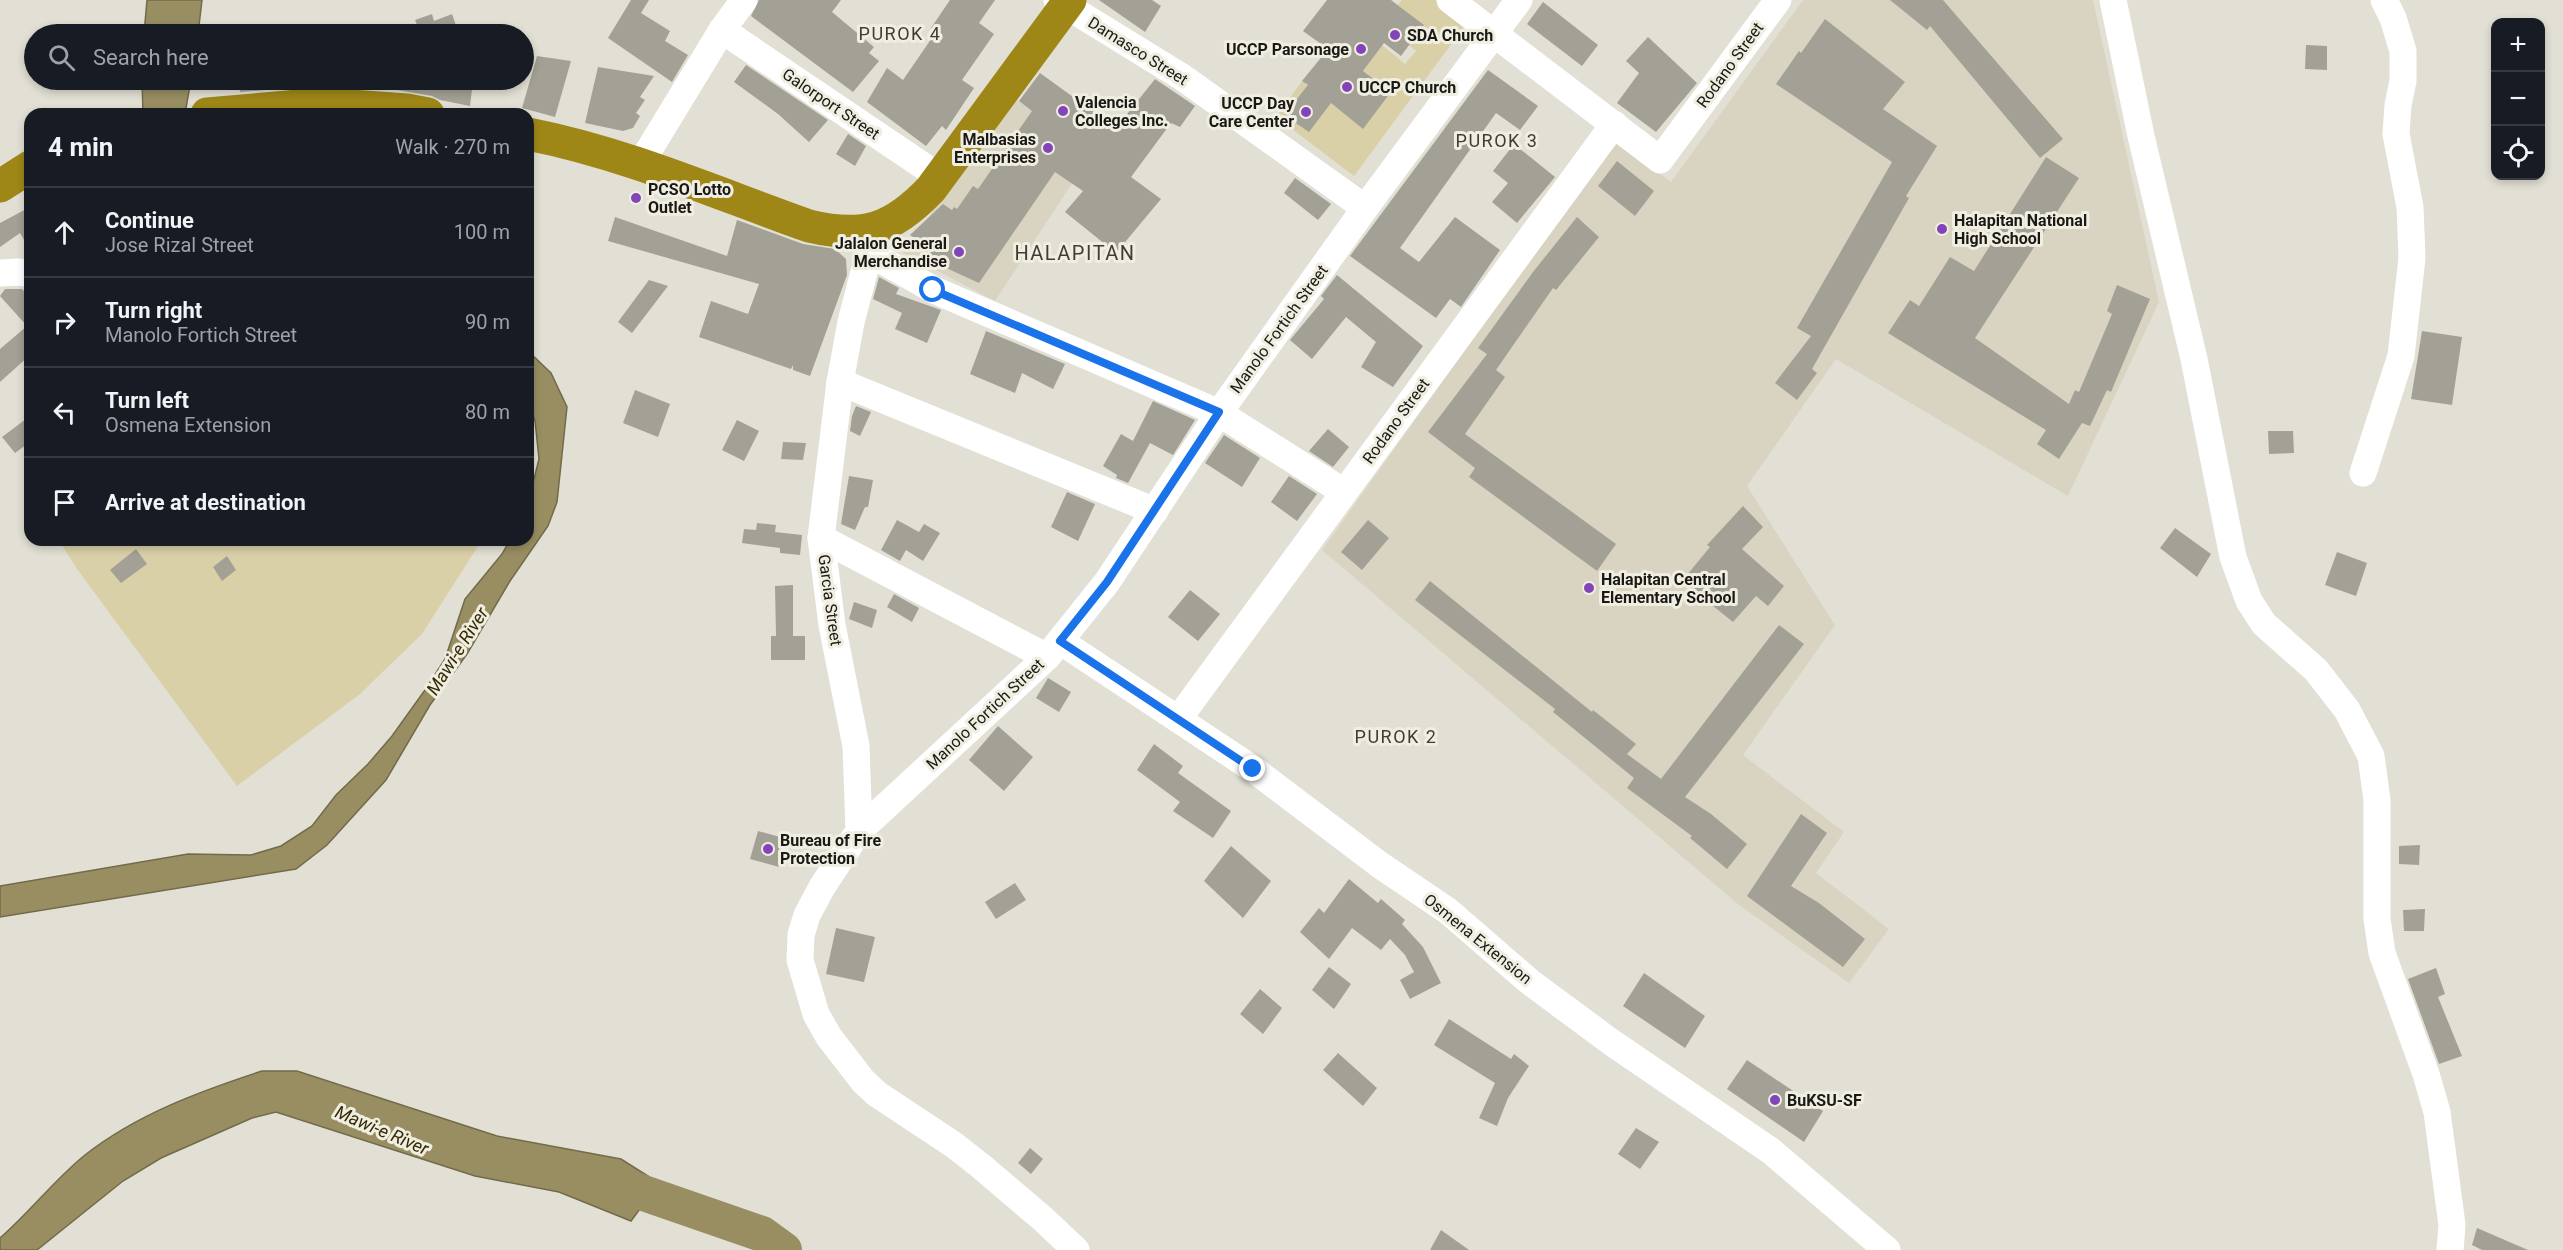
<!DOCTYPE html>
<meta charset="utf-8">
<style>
:root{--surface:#171b24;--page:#20242c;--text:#f1f3f6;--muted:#9ea1a6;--line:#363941}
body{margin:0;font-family:Roboto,sans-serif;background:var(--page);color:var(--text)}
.controls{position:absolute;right:18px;top:18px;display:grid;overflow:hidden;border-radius:12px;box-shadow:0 3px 9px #0003}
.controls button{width:54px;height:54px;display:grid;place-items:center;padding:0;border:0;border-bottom:2px solid var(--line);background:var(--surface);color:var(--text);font:30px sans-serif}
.stop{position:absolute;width:18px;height:18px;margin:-14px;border:4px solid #1a73e8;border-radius:50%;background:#fff}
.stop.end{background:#1a73e8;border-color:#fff;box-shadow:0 2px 6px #0008}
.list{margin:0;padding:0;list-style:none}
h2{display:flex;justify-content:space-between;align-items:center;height:78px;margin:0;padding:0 24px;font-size:26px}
h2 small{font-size:20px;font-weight:400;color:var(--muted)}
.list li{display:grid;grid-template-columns:39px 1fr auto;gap:18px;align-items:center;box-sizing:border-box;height:90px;padding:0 24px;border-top:2px solid var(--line)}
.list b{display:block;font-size:22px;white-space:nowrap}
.list p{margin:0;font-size:20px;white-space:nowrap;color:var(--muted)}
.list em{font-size:20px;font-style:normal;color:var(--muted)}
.icon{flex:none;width:33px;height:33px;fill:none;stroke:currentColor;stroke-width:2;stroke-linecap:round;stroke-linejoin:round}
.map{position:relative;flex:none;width:2563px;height:1250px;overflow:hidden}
.search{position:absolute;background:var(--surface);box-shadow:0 3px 9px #0003;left:24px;top:24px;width:510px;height:66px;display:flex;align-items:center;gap:15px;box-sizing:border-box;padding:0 21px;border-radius:33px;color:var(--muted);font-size:22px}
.panel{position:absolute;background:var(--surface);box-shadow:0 3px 9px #0003;left:24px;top:108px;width:510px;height:438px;border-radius:18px}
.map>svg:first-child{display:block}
.built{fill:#d9d4c1}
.green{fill:#dad0a8}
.water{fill:#988e62;stroke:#726b4b;stroke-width:1.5}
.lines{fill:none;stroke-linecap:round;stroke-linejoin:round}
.river{stroke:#988e62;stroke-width:36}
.building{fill:#a3a195}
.minor{stroke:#fff;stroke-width:27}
.highway{stroke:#9f8717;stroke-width:33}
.route{stroke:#1a73e8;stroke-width:8}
.poi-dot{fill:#8344b9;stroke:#f0ede1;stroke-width:2}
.labels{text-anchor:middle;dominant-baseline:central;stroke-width:6;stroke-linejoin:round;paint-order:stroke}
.poi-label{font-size:16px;font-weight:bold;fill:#1a1915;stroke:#f0ede1;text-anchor:start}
.street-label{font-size:16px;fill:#1a1915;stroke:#f0ede1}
.neighbourhood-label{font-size:18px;letter-spacing:1.5px;fill:#403e34;stroke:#f0ede1}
.water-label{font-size:18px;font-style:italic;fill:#332a04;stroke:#f0ede1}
.quarter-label{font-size:20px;letter-spacing:1.5px;fill:#403e34;stroke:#f0ede1}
</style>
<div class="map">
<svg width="2563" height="1250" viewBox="0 0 2563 1250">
<rect width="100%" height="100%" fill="#e2e0d4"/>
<!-- built -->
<g class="built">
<polygon points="1803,0 2093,0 2159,302 2068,496 1836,359 1747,486 1835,625 1743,755 1844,832 1816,873 1889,929 1849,983 1739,905 1322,550 1615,141 1671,182"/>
<polygon points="1013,97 1092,153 995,301 903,253"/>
</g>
<!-- green -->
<g class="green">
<polygon points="1402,0 1436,0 1466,24 1354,176 1276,117 1302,81 1363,128 1391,92 1363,71 1382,45 1405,64 1416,51 1409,45 1423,25 1398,5"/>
<polygon points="62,540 482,540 422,634 360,694 237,786 77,569 60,542"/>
</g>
<!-- water -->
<g class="water">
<polygon points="147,0 202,0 198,34 144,34"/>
<polygon points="142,80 191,80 185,114 143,114"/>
<polygon points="528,351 551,373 567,407 557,502 548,526 510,581 467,654 430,705 386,780 327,845 296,869 0,917 0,886 188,854 251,855 281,846 312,826 336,795 368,764 392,736 425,690 445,659 465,599 502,554 510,540 528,540 528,503 539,459 535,421 528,398"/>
<path d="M262,1071H297L497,1136L621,1159L659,1183L631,1221L559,1192L475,1176L276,1112L252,1118L161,1158L123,1181L37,1250H0V1238C30,1212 55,1179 85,1155C137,1114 201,1091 262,1071Z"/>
</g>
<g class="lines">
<!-- river -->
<polyline class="river" points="603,1185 632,1189 762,1234 784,1250"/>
</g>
<!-- building -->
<g class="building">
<polygon points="631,0 649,0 641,13 670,31 665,41 688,55 672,82 608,38"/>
<polygon points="759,0 841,0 832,12 874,47 869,53 879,61 853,92 751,16"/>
<polygon points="950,0 995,0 979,23 994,34 962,80 974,88 946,130 942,126 926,146 867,102 887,68 903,80 936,32 931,28"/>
<polygon points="1099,0 1152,0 1161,6 1145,32"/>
<polygon points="1327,0 1391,0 1424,25 1401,56 1384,43 1363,71 1391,92 1363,129 1331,103 1309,132 1284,115 1308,85 1302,81 1328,49 1303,31"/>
<polygon points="1890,0 1943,0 2063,139 2040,158 1930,26 1927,30"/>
<polygon points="1543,2 1598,45 1582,66 1527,24"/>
<polygon points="432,14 434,21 452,14 459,34 403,34 418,27 415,20"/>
<polygon points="1825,19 1905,82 1883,109 1937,146 1906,196 1909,198 1812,369 1817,373 1797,400 1775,383 1811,336 1797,328 1892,162 1776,84 1799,51 1801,53"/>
<polygon points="1648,37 1697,83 1656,132 1617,103 1639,73 1626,61"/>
<polygon points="2306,45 2327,46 2327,70 2305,69"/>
<polygon points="537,56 571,61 555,117 522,108"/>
<polygon points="746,65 828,120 809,142 778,114 734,82"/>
<polygon points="598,67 654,76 640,97 645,100 636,113 640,116 633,128 623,131 585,123"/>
<polygon points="1488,70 1538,106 1520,130 1496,113 1400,248 1419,262 1455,217 1500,250 1461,307 1450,299 1436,318 1350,256"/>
<polygon points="1040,73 1116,128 1155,79 1195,106 1180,127 1171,123 1131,177 1161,199 1116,253 1065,212 1083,191 1055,172 979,283 920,256 926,247 910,235 943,204 952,210 954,207 957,209 973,186 978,189 1032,111 1019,101"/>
<polygon points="239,80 292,80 293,88 240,92"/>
<polygon points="397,80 473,81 470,106 440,100 432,96 397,90"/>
<polygon points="848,134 866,146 855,166 836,154"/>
<polygon points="1514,144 1555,177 1517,223 1492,202 1508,183 1493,171"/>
<polygon points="2046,157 2079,178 1975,338 2069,404 2075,390 2079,392 2112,314 2107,311 2117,285 2150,299 2111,392 2107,390 2090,426 2082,423 2059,459 2037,444 2046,430 1888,333 1910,300 1919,306 1950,257 1974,271"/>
<polygon points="1617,161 1654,191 1635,216 1598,186"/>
<polygon points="1295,178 1331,204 1318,220 1284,193"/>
<polygon points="30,207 30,250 20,233 0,247 0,223"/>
<polygon points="615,217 727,256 737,220 803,244 835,249 846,259 847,275 810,376 793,370 793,365 791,369 699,337 711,301 748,314 759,284 608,241"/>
<polygon points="1577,217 1599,237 1556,290 1553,288 1496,370 1505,377 1465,434 1616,544 1597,571 1469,477 1475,468 1428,432 1487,354 1478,348 1533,272"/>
<polygon points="1337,275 1423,346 1393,387 1361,367 1376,342 1346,317 1312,359 1290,340 1324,299 1321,296"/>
<polygon points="879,277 899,288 896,294 941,310 927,343 895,329 902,313 873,299"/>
<polygon points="649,280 668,286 632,333 618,322"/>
<polygon points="5,289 22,289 30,297 30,355 0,382 0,349 27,326 0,296"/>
<polygon points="986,331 1065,364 1053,389 1022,373 1015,393 970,374"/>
<polygon points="2422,331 2462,337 2452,405 2411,399"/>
<polygon points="635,390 670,404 658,437 623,423"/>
<polygon points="1153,401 1195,420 1173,455 1150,443 1128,483 1116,478 1117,475 1103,466 1121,434 1133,441"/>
<polygon points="856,406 871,412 860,436 850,431 852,416"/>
<polygon points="30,416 30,442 15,453 2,437"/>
<polygon points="737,420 759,431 744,461 722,450"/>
<polygon points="1328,429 1349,447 1333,467 1309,451"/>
<polygon points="2268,431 2293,431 2294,453 2269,454"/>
<polygon points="1224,435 1260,458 1242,487 1205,463"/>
<polygon points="783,442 806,443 803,460 781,459"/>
<polygon points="849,476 873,480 868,507 865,507 855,530 841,524"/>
<polygon points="1289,476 1317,494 1297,521 1271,502"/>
<polygon points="1067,492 1095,504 1078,541 1051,527"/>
<polygon points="1743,506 1763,527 1742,549 1784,586 1768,606 1756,596 1733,622 1682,581 1710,547 1707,545"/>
<polygon points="897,520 919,532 924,524 940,533 923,561 906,550 900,561 881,550"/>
<polygon points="1368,520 1389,538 1362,570 1341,552"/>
<polygon points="757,523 776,525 775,532 802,535 800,555 780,553 780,548 742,543 744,529 756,530"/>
<polygon points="2175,528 2211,554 2197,577 2160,548"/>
<polygon points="136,549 147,564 121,583 110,570"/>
<polygon points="2337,552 2367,563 2356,596 2325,585"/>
<polygon points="227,556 236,570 222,581 213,567"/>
<polygon points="1430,581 1592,712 1593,710 1636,744 1627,754 1661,779 1779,625 1804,644 1685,797 1711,814 1747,844 1727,869 1690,838 1692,836 1627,788 1634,778 1553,712 1555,709 1415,600"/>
<polygon points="793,585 793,636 805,636 805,660 771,660 771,636 776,636 775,586"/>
<polygon points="1190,590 1220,614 1198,641 1168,617"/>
<polygon points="894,594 919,608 912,622 887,607"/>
<polygon points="854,602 877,610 872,628 849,619"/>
<polygon points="1048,678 1071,692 1059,712 1036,698"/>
<polygon points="998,726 1033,757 1004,791 969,760"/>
<polygon points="1154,744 1183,766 1178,773 1231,811 1213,838 1173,811 1180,802 1137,770"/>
<polygon points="1801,814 1827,833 1791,886 1819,903 1865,939 1843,967 1747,896"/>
<polygon points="758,831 787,839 779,867 750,859"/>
<polygon points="2420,845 2419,865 2399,864 2399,846"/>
<polygon points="1231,846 1271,881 1243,918 1204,881"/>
<polygon points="1349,879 1378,903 1381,899 1405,920 1402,924 1423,947 1441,983 1410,999 1400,980 1414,972 1405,955 1390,939 1381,950 1352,928 1329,959 1300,932 1319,908 1324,913"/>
<polygon points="1015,883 1026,900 996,919 985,902"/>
<polygon points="2425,909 2424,931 2404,931 2403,910"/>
<polygon points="836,928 875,937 864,982 826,974"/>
<polygon points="1329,967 1351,984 1334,1009 1312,990"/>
<polygon points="2436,968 2445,994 2438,997 2462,1056 2439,1064 2408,979"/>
<polygon points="1644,973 1705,1016 1685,1048 1623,1006"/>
<polygon points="1260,989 1282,1008 1263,1034 1240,1014"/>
<polygon points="1449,1019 1511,1059 1514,1054 1529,1066 1508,1098 1497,1126 1479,1118 1495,1083 1434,1045"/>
<polygon points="1338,1053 1377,1088 1363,1106 1323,1070"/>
<polygon points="1747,1060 1823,1111 1804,1142 1727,1089"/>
<polygon points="1636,1128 1659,1142 1640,1169 1618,1154"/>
<polygon points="1030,1148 1043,1159 1031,1174 1018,1163"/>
<polygon points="2477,1228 2528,1250 2482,1250 2472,1245"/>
<polygon points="1441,1230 1469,1250 1430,1250"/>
</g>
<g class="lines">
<!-- minor -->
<g class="minor">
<polyline points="1057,0 1182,77 1365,208"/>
<polyline points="1450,0 1660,160 1778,0"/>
<polyline points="2113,0 2141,136 2194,359 2233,557 2249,601 2264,624 2316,670 2347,710 2371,756 2377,800 2377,919 2382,953 2426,1074 2437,1112 2452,1225 2450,1250"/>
<polyline points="722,30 941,178"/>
<polyline points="641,163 722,30 744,0"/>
<polyline points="868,236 869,253 934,290 1219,413 1344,492"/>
<polyline points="869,253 851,322 840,382 821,538 832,625 856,746 859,831 822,887 807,915 801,935 800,960 816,1014 829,1037 863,1081 877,1094 954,1145 982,1167 1043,1219 1076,1250"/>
<polyline points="0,273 19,272 30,274"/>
<polyline points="840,382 1155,511"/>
<polyline points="2363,473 2401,356 2412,258 2410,207 2396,134 2398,105 2403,81 2403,51 2393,18 2384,0"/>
<polyline points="821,538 1047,657"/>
<polyline points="1060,641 1253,769 1380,865 1448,911 1530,982 1611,1042 1771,1151 1887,1250"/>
<polyline points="1179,718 1614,124"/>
<polyline points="859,831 1047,657 1107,582 1219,413 1365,208 1519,0"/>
</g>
<!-- highway -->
<g class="highway">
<polyline points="207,114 322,104 407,110 428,114"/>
<path d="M528,134C625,153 716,193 809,226C863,239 892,230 931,189L1070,0"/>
<polyline points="0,186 30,167"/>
</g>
</g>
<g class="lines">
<!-- route -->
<polyline class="route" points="933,290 1219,412 1107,582 1060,641 1253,769"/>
</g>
<!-- markers -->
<g class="poi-dot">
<circle cx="1395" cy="35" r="6"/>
<circle cx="1361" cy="49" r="6"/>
<circle cx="1347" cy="87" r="6"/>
<circle cx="1063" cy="111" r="6"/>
<circle cx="1306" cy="112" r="6"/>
<circle cx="1048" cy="148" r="6"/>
<circle cx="636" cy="198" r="6"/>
<circle cx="1942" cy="229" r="6"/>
<circle cx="959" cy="252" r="6"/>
<circle cx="1589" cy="588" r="6"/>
<circle cx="768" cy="849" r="6"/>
<circle cx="1775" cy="1100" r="6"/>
</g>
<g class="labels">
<!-- poi labels -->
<g class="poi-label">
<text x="1407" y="35">SDA Church</text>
<text x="1349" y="49" text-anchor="end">UCCP Parsonage</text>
<text x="1359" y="87">UCCP Church</text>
<text x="1075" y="102">Valencia<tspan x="1075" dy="18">Colleges Inc.</tspan></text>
<text x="1294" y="103" text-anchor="end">UCCP Day<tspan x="1294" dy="18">Care Center</tspan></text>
<text x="1036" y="139" text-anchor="end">Malbasias<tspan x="1036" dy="18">Enterprises</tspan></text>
<text x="648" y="189">PCSO Lotto<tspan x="648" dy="18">Outlet</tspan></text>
<text x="1954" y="220">Halapitan National<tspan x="1954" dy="18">High School</tspan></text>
<text x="947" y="243" text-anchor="end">Jalalon General<tspan x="947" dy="18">Merchandise</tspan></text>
<text x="1601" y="579">Halapitan Central<tspan x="1601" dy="18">Elementary School</tspan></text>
<text x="780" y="840">Bureau of Fire<tspan x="780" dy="18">Protection</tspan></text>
<text x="1787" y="1100">BuKSU-SF</text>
</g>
<!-- street labels -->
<g class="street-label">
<text transform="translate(1138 51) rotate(32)">Damasco Street</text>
<text transform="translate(1730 65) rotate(-54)">Rodano Street</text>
<text transform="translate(831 104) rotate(34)">Galorport Street</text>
<text transform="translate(1279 329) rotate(-54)">Manolo Fortich Street</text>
<text transform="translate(1396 421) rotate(-54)">Rodano Street</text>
<text transform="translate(830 600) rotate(82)">Garcia Street</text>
<text transform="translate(985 714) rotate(-43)">Manolo Fortich Street</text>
<text transform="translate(1478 939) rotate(39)">Osmena Extension</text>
</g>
<!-- neighbourhood labels -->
<g class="neighbourhood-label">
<text x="900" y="33">PUROK 4</text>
<text x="1497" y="140">PUROK 3</text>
<text x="1396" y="736">PUROK 2</text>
</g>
<!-- water labels -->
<g class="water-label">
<text transform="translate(457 651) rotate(-58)">Mawi-e River</text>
<text transform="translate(382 1130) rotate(23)">Mawi-e River</text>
</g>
<!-- quarter labels -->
<g class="quarter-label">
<text x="1075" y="253">HALAPITAN</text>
</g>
</g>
</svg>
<div class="controls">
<button>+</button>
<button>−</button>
<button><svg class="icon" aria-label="locate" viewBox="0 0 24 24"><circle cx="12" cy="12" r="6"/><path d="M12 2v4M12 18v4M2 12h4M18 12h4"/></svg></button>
</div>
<div class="stop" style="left:933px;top:290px"></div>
<div class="stop end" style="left:1253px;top:769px"></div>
<div class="search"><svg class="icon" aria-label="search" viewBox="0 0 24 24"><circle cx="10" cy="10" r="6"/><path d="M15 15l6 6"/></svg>Search here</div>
<section class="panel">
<h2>4 min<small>Walk · 270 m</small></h2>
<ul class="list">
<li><svg class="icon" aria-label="ahead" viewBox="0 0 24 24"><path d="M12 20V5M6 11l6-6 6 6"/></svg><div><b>Continue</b><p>Jose Rizal Street</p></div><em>100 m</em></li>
<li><svg class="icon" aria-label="right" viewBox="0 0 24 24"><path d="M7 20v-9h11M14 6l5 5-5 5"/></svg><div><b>Turn right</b><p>Manolo Fortich Street</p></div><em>90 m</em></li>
<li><svg class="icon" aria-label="left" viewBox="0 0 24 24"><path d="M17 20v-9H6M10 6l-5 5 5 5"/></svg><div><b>Turn left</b><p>Osmena Extension</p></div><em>80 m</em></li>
<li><svg class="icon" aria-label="arrive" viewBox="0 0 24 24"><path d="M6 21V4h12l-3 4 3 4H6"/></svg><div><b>Arrive at destination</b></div></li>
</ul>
</section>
</div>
